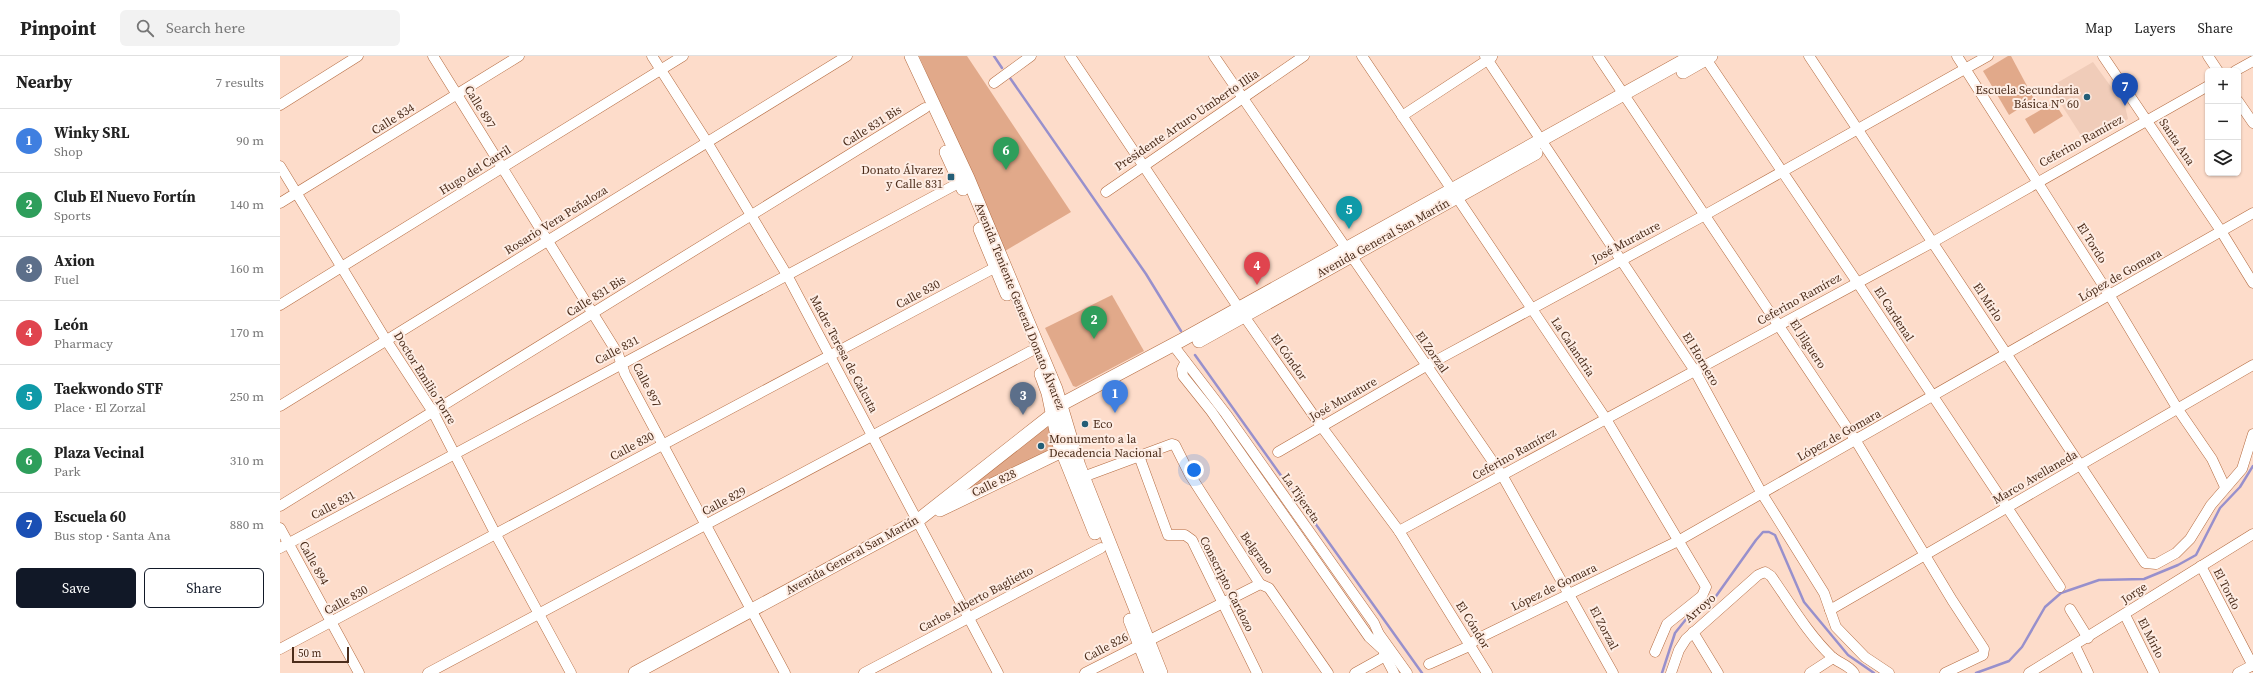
<!DOCTYPE html>
<meta charset="utf-8">
<style>
:root{--surface:#fff;--page:#f2f2f2;--text:#222;--muted:#767676;--line:#e0e0e0;--accent:#111827}
body{margin:0;font-family:"Source Serif 4",serif;background:var(--page);color:var(--text)}
.controls{position:absolute;right:12px;top:12px;display:grid;overflow:hidden;border-radius:6px;box-shadow:0 1px 3px #0004}
.controls button{width:36px;height:36px;display:grid;place-items:center;padding:0;border:0;border-bottom:1px solid var(--line);background:var(--surface);color:var(--text);font:20px sans-serif}
.scale{position:absolute;left:12px;bottom:10px;width:57px;box-sizing:border-box;padding-left:4px;border:2px solid #4c2d1b;border-top:0;font-size:11px;line-height:14px;white-space:nowrap;color:#4c2d1b;-webkit-text-stroke:3px #feede4;paint-order:stroke}
.you{position:absolute;left:914px;top:414px;width:14px;height:14px;margin:-10px;border:3px solid #fff;border-radius:50%;background:#1a73e8;box-shadow:0 0 0 6px #1a73e833}
.badge{display:grid;place-items:center;width:26px;height:26px;border-radius:50%;background:var(--accent);color:#fff;font-size:13px;font-weight:700}
.pin{position:absolute;translate:-50% -33px;filter:drop-shadow(0 1px 2px #0008)}
.pin::after{content:'';position:absolute;top:21px;width:14px;height:12px;background:inherit;clip-path:polygon(0 0,100% 0,50% 100%)}
.list{margin:0;padding:0;list-style:none}
h2{display:flex;justify-content:space-between;align-items:center;height:52px;margin:0;padding:0 16px;font-size:17px}
h2 small{font-size:13px;font-weight:400;color:var(--muted)}
.list li{display:grid;grid-template-columns:26px 1fr auto;gap:12px;align-items:center;box-sizing:border-box;height:64px;padding:0 16px;border-top:1px solid var(--line)}
.list b{display:block;font-size:15px;white-space:nowrap}
.list p{margin:0;font-size:13px;white-space:nowrap;color:var(--muted)}
.list em{font-size:13px;font-style:normal;color:var(--muted)}
.actions{display:flex;gap:8px;padding:12px 16px}
.actions a{flex:1;padding:9px 0;border:1px solid var(--accent);border-radius:6px;text-align:center;font-size:14px;color:var(--accent)}
.actions .main{background:var(--accent);color:#fff}
.icon{flex:none;width:22px;height:22px;fill:none;stroke:currentColor;stroke-width:2;stroke-linecap:round;stroke-linejoin:round}
.map{position:relative;flex:none;width:1973px;height:617px;overflow:hidden}
header{display:flex;align-items:center;gap:24px;box-sizing:border-box;height:56px;padding:0 20px;background:var(--surface);border-bottom:1px solid var(--line)}
header strong{font-size:19px}
nav{display:flex;gap:22px;margin-inline-start:auto;font-size:14px}
.search{width:280px;height:36px;background:var(--page);display:flex;align-items:center;gap:10px;box-sizing:border-box;padding:0 14px;border-radius:6px;color:var(--muted);font-size:15px}
main{display:flex}
aside{flex:1;background:var(--surface)}
.map>svg:first-child{display:block}
.built{fill:#f0ccb9}
.green{fill:#e1a98a}
.lines{fill:none;stroke-linecap:round;stroke-linejoin:round}
.stream{stroke:#9890cc;stroke-width:2.5}
.minor-casing{stroke:#b46b40;stroke-width:11}
.major-casing{stroke:#b46b40;stroke-width:14}
.minor{stroke:#fff;stroke-width:10}
.major{stroke:#fff;stroke-width:13}
.poi-dot{fill:#245e77;stroke:#feede4;stroke-width:1.5}
.labels{text-anchor:middle;dominant-baseline:central;stroke-width:4;stroke-linejoin:round;paint-order:stroke}
.poi-label{font-size:12px;fill:#4c2d1b;stroke:#feede4;text-anchor:end}
.street-label{font-size:12px;fill:#4c2d1b;stroke:#feede4}
</style>
<header>
<strong>Pinpoint</strong>
<div class="search"><svg class="icon" aria-label="search" viewBox="0 0 24 24"><circle cx="10" cy="10" r="6"/><path d="M15 15l6 6"/></svg>Search here</div>
<nav><a>Map</a><a>Layers</a><a>Share</a></nav>
</header>
<main>
<aside>
<h2>Nearby<small>7 results</small></h2>
<ul class="list">
<li><span class="badge" style="background:#3f7fe0">1</span><div><b>Winky SRL</b><p>Shop</p></div><em>90 m</em></li>
<li><span class="badge" style="background:#2e9e5b">2</span><div><b>Club El Nuevo Fortín</b><p>Sports</p></div><em>140 m</em></li>
<li><span class="badge" style="background:#5c6f8a">3</span><div><b>Axion</b><p>Fuel</p></div><em>160 m</em></li>
<li><span class="badge" style="background:#e0444e">4</span><div><b>León</b><p>Pharmacy</p></div><em>170 m</em></li>
<li><span class="badge" style="background:#0f9aa8">5</span><div><b>Taekwondo STF</b><p>Place · El Zorzal</p></div><em>250 m</em></li>
<li><span class="badge" style="background:#2e9e5b">6</span><div><b>Plaza Vecinal</b><p>Park</p></div><em>310 m</em></li>
<li><span class="badge" style="background:#1a4fb4">7</span><div><b>Escuela 60</b><p>Bus stop · Santa Ana</p></div><em>880 m</em></li>
</ul>
<div class="actions"><a class="main">Save</a><a>Share</a></div>
</aside>
<div class="map">
<svg width="1973" height="617" viewBox="0 0 1973 617">
<rect width="100%" height="100%" fill="#fddcca"/>
<!-- built -->
<polygon class="built" points="1813,6 1845,50 1848,63 1806,87 1770,31"/>
<!-- green -->
<g class="green">
<polygon points="639,0 687,0 791,156 725,195"/>
<polygon points="1728,0 1731,0 1754,43 1729,59 1703,15"/>
<polygon points="1774,46 1783,60 1754,78 1745,63"/>
<polygon points="832,239 864,295 796,331 793,330 765,272"/>
<polygon points="770,369 775,395 682,436"/>
</g>
<g class="lines">
<!-- stream -->
<g class="stream">
<polyline points="714,0 722,12"/>
<polyline points="730,22 866,218 901,275"/>
<polyline points="915,299 1142,617"/>
<polyline points="1382,617 1395,577 1407,562 1429,550 1476,484 1483,476 1489,476 1495,479 1524,546 1568,599 1594,617"/>
<polyline points="1696,617 1729,605 1742,591 1765,551 1781,537 1819,524 1864,523 1898,509 1916,499 1940,452 1960,431 1973,410"/>
</g>
<!-- minor casing -->
<g class="minor-casing">
<g id="minor">
<polyline points="153,0 338,298 345,318 505,617"/>
<polyline points="372,0 427,86 507,219 718,617"/>
<polyline points="790,0 964,260 1041,370 1119,475 1207,617"/>
<polyline points="934,0 1222,419 1333,617"/>
<polyline points="1082,0 1326,363 1426,531 1422,540 1387,568 1375,596"/>
<polyline points="1205,0 1415,315 1481,436 1544,537 1556,571 1585,601 1609,617"/>
<polyline points="1318,0 1576,385 1672,544 1704,593 1703,599 1665,617"/>
<polyline points="1424,0 1577,226 1780,531"/>
<polyline points="1529,0 1865,507 1876,508 1896,497 1910,483 1931,449 1962,413 1973,378"/>
<polyline points="1677,0 1830,240 1897,352 1932,403 1945,431"/>
<polyline points="1823,0 1941,175 1973,227"/>
<polyline points="1928,0 1938,15"/>
<polyline points="1955,15 1973,5"/>
<polyline points="714,27 751,0"/>
<polyline points="1958,45 1973,67"/>
<polyline points="0,49 78,0"/>
<polyline points="1122,60 1212,1"/>
<polyline points="0,110 106,284 153,356 215,477 291,617"/>
<polyline points="826,136 1024,0"/>
<polyline points="0,147 239,0"/>
<polyline points="0,249 403,0"/>
<polyline points="893,289 946,358 1094,567 1098,576 1105,600 1114,617"/>
<polyline points="905,307 902,313 903,320 931,355 1089,581 1101,592"/>
<polyline points="0,350 567,0"/>
<polyline points="998,396 1146,310 1425,159 1708,0"/>
<polyline points="859,400 888,479 905,479 912,484 977,617"/>
<polyline points="803,421 892,388 895,389 910,419 980,528 989,532 1048,617"/>
<polyline points="0,450 645,52"/>
<polyline points="0,472 79,617"/>
<polyline points="1119,475 1653,186 1928,30"/>
<polyline points="0,492 686,123"/>
<polyline points="1921,510 1973,610"/>
<polyline points="1790,553 1808,582"/>
<polyline points="1550,554 1973,309"/>
<polyline points="1845,559 1874,617"/>
<polyline points="1413,576 1438,617"/>
<polyline points="1099,578 1127,617"/>
<polyline points="1795,590 1808,617"/>
<polyline points="0,593 716,211"/>
<polyline points="1149,608 1185,592 1197,583 1398,485 1973,157"/>
<polyline points="148,617 751,295"/>
<polyline points="584,617 821,492"/>
<polyline points="805,617 980,528"/>
<polyline points="1075,617 1109,598"/>
<path d="M1391,617L1399,594L1406,583L1478,519L1485,516L1491,520C1510,547 1528,578 1552,601C1559,607 1569,609 1574,617"/>
<polyline points="1530,617 1553,602"/>
<polyline points="1749,617 1973,478"/>
<polyline points="1958,617 1973,609"/>
</g>
</g>
<!-- major casing -->
<g class="major-casing">
<g id="major">
<polyline points="631,0 688,122 776,333 799,410 881,617"/>
<polyline points="1403,16 1431,0"/>
<polyline points="666,96 683,133"/>
<polyline points="700,173 727,238"/>
<polyline points="919,285 1256,97"/>
<polyline points="761,318 768,337 778,385 815,477"/>
<polyline points="660,454 782,395 791,393"/>
<polyline points="850,564 871,617"/>
<polyline points="355,617 637,465 773,358 782,348 902,284 1412,0"/>
</g>
</g>
<!-- minor -->
<use href="#minor" class="minor"/>
<!-- major -->
<use href="#major" class="major"/>
</g>
<!-- markers -->
<g class="poi-dot">
<circle cx="1807" cy="41" r="4"/>
<rect x="667" y="117" width="8" height="8" rx="2"/>
<circle cx="805" cy="368" r="4"/>
<circle cx="761" cy="390" r="4"/>
</g>
<g class="labels">
<!-- poi labels -->
<g class="poi-label">
<text x="1799" y="34">Escuela Secundaria<tspan x="1799" dy="14">Básica Nº 60</tspan></text>
<text x="663" y="114">Donato Álvarez<tspan x="663" dy="14">y Calle 831</tspan></text>
<text x="813" y="368" text-anchor="start">Eco</text>
<text x="769" y="383" text-anchor="start">Monumento a la<tspan x="769" dy="14">Decadencia Nacional</tspan></text>
</g>
<!-- street labels -->
<g class="street-label">
<text transform="translate(200 51) rotate(58)">Calle 897</text>
<text transform="translate(113 63) rotate(-32)">Calle 834</text>
<text transform="translate(907 64) rotate(-34)">Presidente Arturo Umberto Illia</text>
<text transform="translate(592 70) rotate(-32)">Calle 831 Bis</text>
<text transform="translate(1801 85) rotate(-29)">Ceferino Ramírez</text>
<text transform="translate(1897 86) rotate(56)">Santa Ana</text>
<text transform="translate(195 114) rotate(-32)">Hugo del Carril</text>
<text transform="translate(276 164) rotate(-32)">Rosario Vera Peñaloza</text>
<text transform="translate(1103 182) rotate(-29)">Avenida General San Martín</text>
<text transform="translate(1346 186) rotate(-28)">José Murature</text>
<text transform="translate(1812 187) rotate(58)">El Tordo</text>
<text transform="translate(1840 219) rotate(-30)">López de Gomara</text>
<text transform="translate(638 238) rotate(-28)">Calle 830</text>
<text transform="translate(316 240) rotate(-32)">Calle 831 Bis</text>
<text transform="translate(1519 243) rotate(-29)">Ceferino Ramírez</text>
<text transform="translate(1708 246) rotate(56)">El Mirlo</text>
<text transform="translate(740 250) rotate(68)">Avenida Teniente General Donato Álvarez</text>
<text transform="translate(1614 258) rotate(57)">El Cardenal</text>
<text transform="translate(1528 288) rotate(57)">El Jilguero</text>
<text transform="translate(1293 291) rotate(56)">La Calandria</text>
<text transform="translate(337 294) rotate(-28)">Calle 831</text>
<text transform="translate(1152 296) rotate(55)">El Zorzal</text>
<text transform="translate(564 298) rotate(62)">Madre Teresa de Calcuta</text>
<text transform="translate(1009 301) rotate(55)">El Cóndor</text>
<text transform="translate(1421 303) rotate(59)">El Hornero</text>
<text transform="translate(145 322) rotate(58)">Doctor Emilio Torre</text>
<text transform="translate(367 329) rotate(63)">Calle 897</text>
<text transform="translate(1063 343) rotate(-30)">José Murature</text>
<text transform="translate(1559 379) rotate(-29)">López de Gomara</text>
<text transform="translate(352 390) rotate(-28)">Calle 830</text>
<text transform="translate(1234 398) rotate(-29)">Ceferino Ramírez</text>
<text transform="translate(1755 421) rotate(-30)">Marco Avellaneda</text>
<text transform="translate(714 427) rotate(-26)">Calle 828</text>
<text transform="translate(1021 442) rotate(55)">La Tijereta</text>
<text transform="translate(444 445) rotate(-28)">Calle 829</text>
<text transform="translate(53 449) rotate(-28)">Calle 831</text>
<text transform="translate(977 497) rotate(55)">Belgrano</text>
<text transform="translate(572 499) rotate(-29)">Avenida General San Martín</text>
<text transform="translate(34 507) rotate(61)">Calle 894</text>
<text transform="translate(947 528) rotate(63)">Conscripto Cardozo</text>
<text transform="translate(1274 531) rotate(-26)">López de Gomara</text>
<text transform="translate(1947 533) rotate(63)">El Tordo</text>
<text transform="translate(1854 537) rotate(-34)">Jorge</text>
<text transform="translate(696 543) rotate(-28)">Carlos Alberto Baglietto</text>
<text transform="translate(66 544) rotate(-29)">Calle 830</text>
<text transform="translate(1420 552) rotate(-41)">Arroyo</text>
<text transform="translate(1193 569) rotate(58)">El Cóndor</text>
<text transform="translate(1324 572) rotate(62)">El Zorzal</text>
<text transform="translate(1871 582) rotate(63)">El Mirlo</text>
<text transform="translate(826 591) rotate(-28)">Calle 826</text>
</g>
</g>
</svg>
<div class="controls">
<button>+</button>
<button>−</button>
<button><svg class="icon" aria-label="layers" viewBox="0 0 24 24"><path d="M12 4l9 5-9 5-9-5zM3 14l9 5 9-5"/></svg></button>
</div>
<div class="scale">50 m</div>
<div class="you"></div>
<div class="pin badge" style="left:835px;top:357px;background:#3f7fe0">1</div>
<div class="pin badge" style="left:814px;top:283px;background:#2e9e5b">2</div>
<div class="pin badge" style="left:743px;top:359px;background:#5c6f8a">3</div>
<div class="pin badge" style="left:977px;top:229px;background:#e0444e">4</div>
<div class="pin badge" style="left:1069px;top:173px;background:#0f9aa8">5</div>
<div class="pin badge" style="left:726px;top:114px;background:#2e9e5b">6</div>
<div class="pin badge" style="left:1845px;top:50px;background:#1a4fb4">7</div>
</div>
</main>
